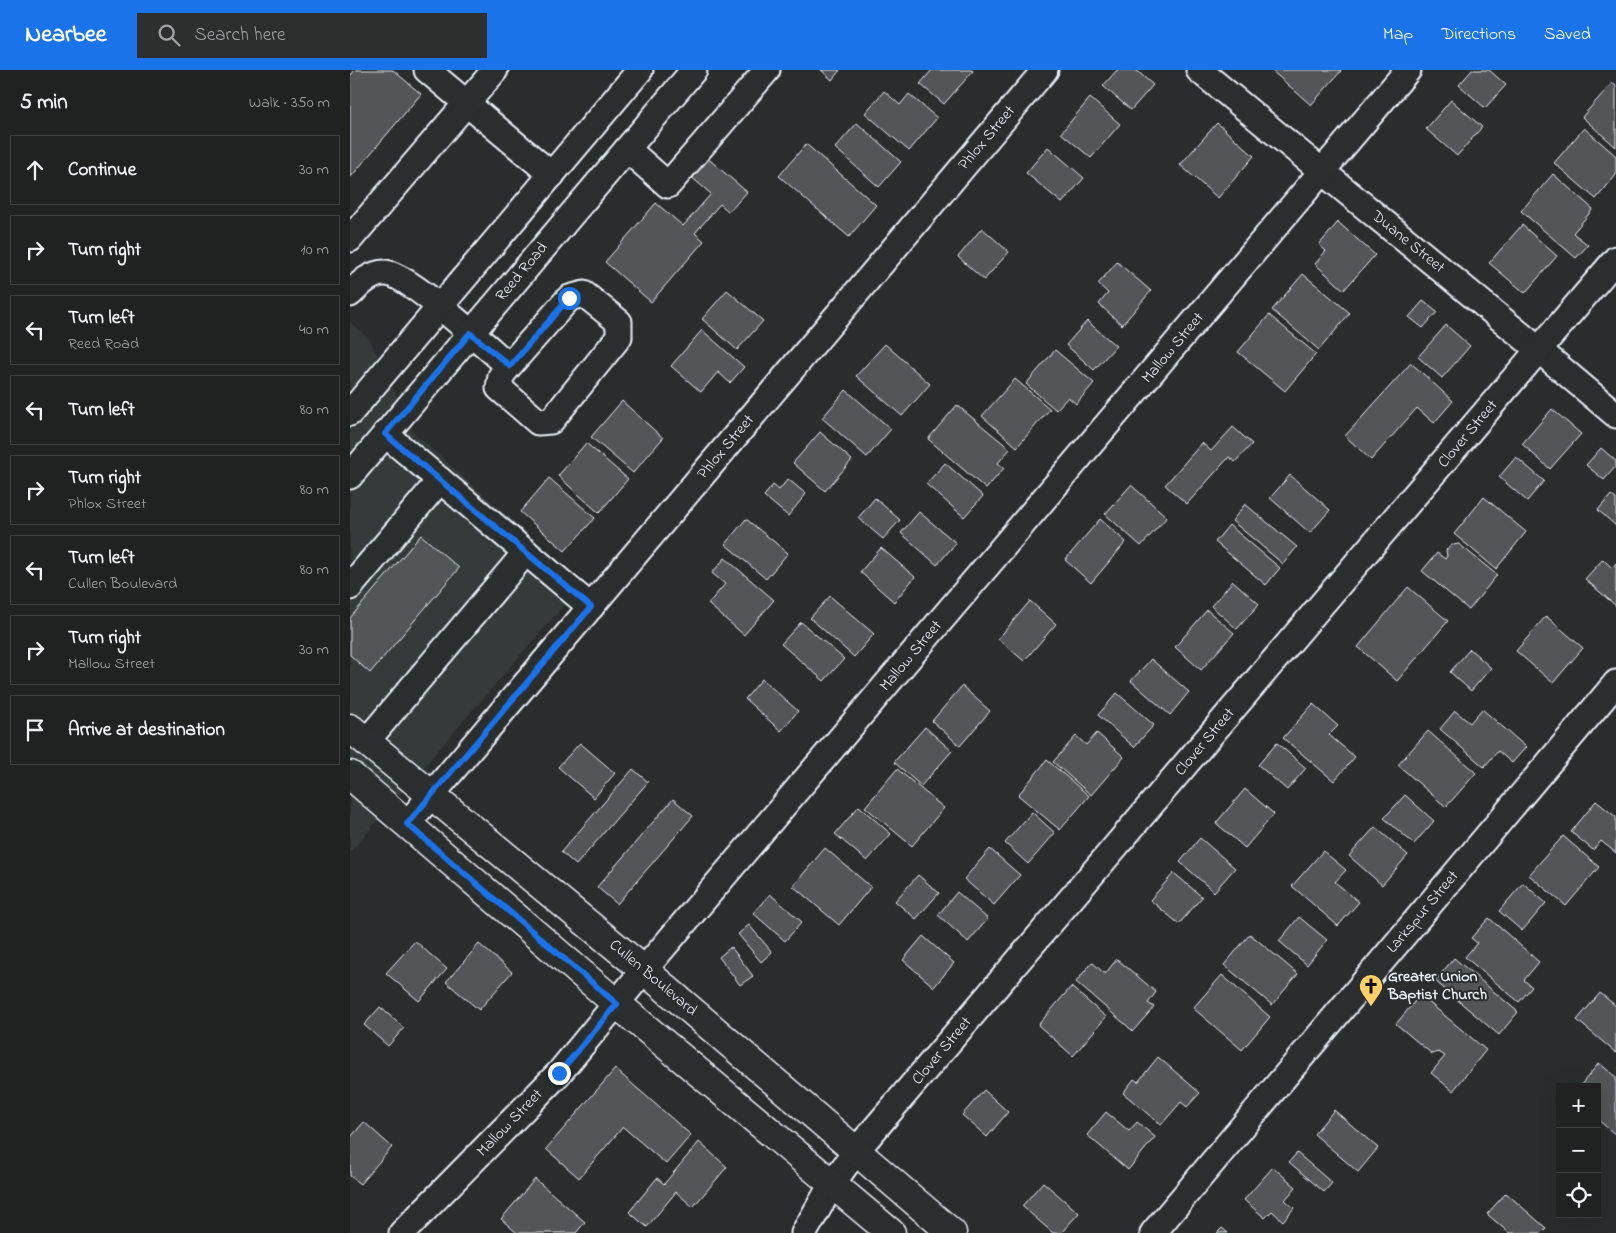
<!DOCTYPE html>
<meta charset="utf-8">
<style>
:root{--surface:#202222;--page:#2d2f2f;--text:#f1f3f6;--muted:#a2a4a5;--line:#3d3f40;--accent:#1a73e8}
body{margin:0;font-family:"Indie Flower",sans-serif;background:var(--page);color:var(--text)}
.controls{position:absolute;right:15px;bottom:15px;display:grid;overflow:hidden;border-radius:0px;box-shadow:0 5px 20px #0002}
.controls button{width:45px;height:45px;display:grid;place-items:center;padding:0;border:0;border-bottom:1px solid var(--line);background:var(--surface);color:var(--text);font:25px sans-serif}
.stop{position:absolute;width:15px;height:15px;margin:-11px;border:4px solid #1a73e8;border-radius:50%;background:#fff}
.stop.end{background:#1a73e8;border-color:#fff;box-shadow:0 1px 5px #0008}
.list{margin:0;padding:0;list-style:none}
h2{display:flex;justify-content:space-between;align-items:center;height:65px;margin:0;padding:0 20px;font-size:21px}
h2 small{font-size:16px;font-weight:400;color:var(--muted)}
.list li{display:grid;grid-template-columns:32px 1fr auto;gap:15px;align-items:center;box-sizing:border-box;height:70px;margin:0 10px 10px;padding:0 10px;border:1px solid var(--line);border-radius:0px}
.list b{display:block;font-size:19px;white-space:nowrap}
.list p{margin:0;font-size:16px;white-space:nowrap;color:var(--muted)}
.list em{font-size:16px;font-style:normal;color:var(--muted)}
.icon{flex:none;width:28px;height:28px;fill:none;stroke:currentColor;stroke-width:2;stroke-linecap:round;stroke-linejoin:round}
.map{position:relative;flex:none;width:1266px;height:1163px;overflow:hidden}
header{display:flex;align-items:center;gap:30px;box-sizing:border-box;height:70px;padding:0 25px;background:var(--accent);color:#fff}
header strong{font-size:24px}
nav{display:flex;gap:28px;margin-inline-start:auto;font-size:18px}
.search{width:350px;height:45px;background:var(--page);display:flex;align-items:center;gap:12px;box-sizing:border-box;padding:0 18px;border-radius:0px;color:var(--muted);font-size:19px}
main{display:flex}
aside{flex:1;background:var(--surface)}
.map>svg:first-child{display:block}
.built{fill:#363a3b}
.building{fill:#535759;stroke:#e8f1f8}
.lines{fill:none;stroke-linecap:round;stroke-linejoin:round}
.minor-casing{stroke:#e8f1f8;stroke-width:29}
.major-casing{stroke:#e8f1f8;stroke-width:31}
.minor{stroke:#2a2d2e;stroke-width:25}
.major{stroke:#2a2d2e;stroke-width:28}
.route{stroke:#1a73e8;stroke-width:6}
.labels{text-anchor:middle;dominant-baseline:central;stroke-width:4;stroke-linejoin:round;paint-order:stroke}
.street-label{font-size:16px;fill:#e8f1f8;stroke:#2a2d2e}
.poi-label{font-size:16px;font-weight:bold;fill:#e8f1f8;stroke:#2a2d2e;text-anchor:start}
</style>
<header>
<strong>Nearbee</strong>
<div class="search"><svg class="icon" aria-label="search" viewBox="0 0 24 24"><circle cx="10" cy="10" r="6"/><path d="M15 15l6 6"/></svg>Search here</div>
<nav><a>Map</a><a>Directions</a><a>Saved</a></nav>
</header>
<main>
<aside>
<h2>5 min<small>Walk · 350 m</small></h2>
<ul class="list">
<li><svg class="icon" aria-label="ahead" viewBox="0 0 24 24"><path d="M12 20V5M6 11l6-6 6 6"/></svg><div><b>Continue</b></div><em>30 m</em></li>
<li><svg class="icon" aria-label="right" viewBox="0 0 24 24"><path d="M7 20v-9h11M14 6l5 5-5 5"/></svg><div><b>Turn right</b></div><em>10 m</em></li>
<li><svg class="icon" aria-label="left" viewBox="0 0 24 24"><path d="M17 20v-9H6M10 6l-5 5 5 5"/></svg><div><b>Turn left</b><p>Reed Road</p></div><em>40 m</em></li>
<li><svg class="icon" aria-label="left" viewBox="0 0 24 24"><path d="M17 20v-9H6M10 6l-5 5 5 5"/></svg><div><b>Turn left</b></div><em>80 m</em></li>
<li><svg class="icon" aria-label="right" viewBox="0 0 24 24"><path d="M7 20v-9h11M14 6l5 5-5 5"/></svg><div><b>Turn right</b><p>Phlox Street</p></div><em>80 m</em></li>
<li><svg class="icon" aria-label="left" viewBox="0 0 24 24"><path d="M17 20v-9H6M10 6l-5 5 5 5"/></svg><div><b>Turn left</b><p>Cullen Boulevard</p></div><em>80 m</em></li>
<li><svg class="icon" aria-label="right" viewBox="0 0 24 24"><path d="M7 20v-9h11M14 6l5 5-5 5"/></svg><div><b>Turn right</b><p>Mallow Street</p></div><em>30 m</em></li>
<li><svg class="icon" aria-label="arrive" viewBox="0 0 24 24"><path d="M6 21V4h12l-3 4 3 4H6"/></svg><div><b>Arrive at destination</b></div></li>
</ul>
</aside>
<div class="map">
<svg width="1266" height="1163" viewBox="0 0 1266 1163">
<rect width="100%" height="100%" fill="#2a2d2e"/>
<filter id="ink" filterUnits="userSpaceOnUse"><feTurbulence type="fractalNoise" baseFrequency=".02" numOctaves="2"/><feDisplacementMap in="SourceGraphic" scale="10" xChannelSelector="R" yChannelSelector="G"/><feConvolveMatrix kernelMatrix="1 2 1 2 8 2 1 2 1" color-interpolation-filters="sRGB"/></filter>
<g filter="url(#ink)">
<!-- built -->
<polygon class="built" points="0,252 20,270 64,363 233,513 0,782"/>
<!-- building -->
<g class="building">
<polygon points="5,0 43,0 71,24 0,108 0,6"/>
<polygon points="471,0 490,0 482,10"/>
<polygon points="582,0 622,0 623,1 594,34 570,14"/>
<polygon points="767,0 786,0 803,15 781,40 753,16"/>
<polygon points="921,0 990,0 991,1 961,35"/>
<polygon points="1122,0 1139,0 1156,15 1135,38 1109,15"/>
<polygon points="1262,13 1266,16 1266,77 1232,47"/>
<polygon points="534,21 550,35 559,24 587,48 559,81 515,43"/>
<polygon points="740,28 770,54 741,88 711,63"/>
<polygon points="1101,30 1132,57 1107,86 1076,59"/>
<polygon points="507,53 551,92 529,117 485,78"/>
<polygon points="867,53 904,86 868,128 830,95"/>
<polygon points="1234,58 1266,86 1266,105 1246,129 1204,93"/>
<polygon points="456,74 526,135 499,167 429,106"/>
<polygon points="698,77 734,108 712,133 676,103"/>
<polygon points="355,86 397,122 379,142 370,134 345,163 354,171 301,232 255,192 306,133 333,156 361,124 339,105"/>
<polygon points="1203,104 1243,139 1223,163 1238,175 1226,188 1171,141"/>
<polygon points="988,152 1025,185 994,220 965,194 976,181 969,175"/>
<polygon points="1172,155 1207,186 1175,223 1139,193"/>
<polygon points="632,158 659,182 634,210 608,187"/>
<polygon points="767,192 801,221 772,255 749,234 758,223 748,214"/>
<polygon points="953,204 1000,243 969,280 922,240"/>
<polygon points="377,220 413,251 387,280 352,249"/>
<polygon points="1073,231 1087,242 1073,258 1059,247"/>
<polygon points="919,245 966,284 935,321 888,282"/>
<polygon points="737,251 766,276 744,300 716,275"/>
<polygon points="1096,255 1120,276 1092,308 1068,287"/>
<polygon points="352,260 394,297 380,313 368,302 351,322 321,296"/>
<polygon points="535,274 580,314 552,346 506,306"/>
<polygon points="705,280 744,313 726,334 718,327 706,340 676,314"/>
<polygon points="1061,293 1103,331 1084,353 1067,338 1021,390 995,366"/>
<polygon points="665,309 700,339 667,377 632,346"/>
<polygon points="496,320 541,359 517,387 472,348"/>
<polygon points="272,331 313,368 283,403 241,367"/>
<polygon points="607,335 660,379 648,393 654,398 636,419 578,369"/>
<polygon points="1202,339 1231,364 1200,399 1172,374"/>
<polygon points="883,357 902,374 885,392 879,387 837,434 815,415 852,373 861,381"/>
<polygon points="470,362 502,390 475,421 443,393"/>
<polygon points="236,373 278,409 249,443 208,406"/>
<polygon points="1251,378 1266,391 1266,396 1254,410 1236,395"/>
<polygon points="1166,387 1194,411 1177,431 1149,407"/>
<polygon points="595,393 633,426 614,447 576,414"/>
<polygon points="940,405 980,440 960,463 920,428"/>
<polygon points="199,408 245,448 215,481 170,442"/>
<polygon points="438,409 456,424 438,446 414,426 423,415 429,420"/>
<polygon points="781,415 817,447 791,476 755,444"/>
<polygon points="1261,425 1266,429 1266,456 1248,440"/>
<polygon points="1134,427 1176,462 1146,499 1104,464"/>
<polygon points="525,428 550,450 533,469 508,448"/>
<polygon points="895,434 947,477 933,494 882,451"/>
<polygon points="569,442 606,473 587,495 551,463"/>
<polygon points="396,449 438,483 416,509 375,474"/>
<polygon points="750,449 776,472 741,513 715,490"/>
<polygon points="879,455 930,498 916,515 865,472"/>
<polygon points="71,465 109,498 20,603 0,585 0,548"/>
<polygon points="1109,474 1147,505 1119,540 1072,501 1087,483 1095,489 1097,486 1096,480 1102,475"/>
<polygon points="531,478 565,507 544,532 510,502"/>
<polygon points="375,488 424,530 394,565 358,534 375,514 362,503"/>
<polygon points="1253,489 1262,498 1266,493 1266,536 1235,509"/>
<polygon points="883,511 909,534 887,559 861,536"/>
<polygon points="1058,517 1098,551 1047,611 1008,577"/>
<polygon points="480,526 524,564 504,587 460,548"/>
<polygon points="680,531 706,554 674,591 648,569"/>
<polygon points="857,540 884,563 851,600 825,577"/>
<polygon points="1196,546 1233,578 1203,613 1166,581"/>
<polygon points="451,552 494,589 474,611 431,574"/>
<polygon points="1120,579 1141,598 1121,621 1100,602"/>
<polygon points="801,589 839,622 820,645 781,611"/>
<polygon points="412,609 448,641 431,661 395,629"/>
<polygon points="612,616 640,641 610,676 582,651"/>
<polygon points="767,623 804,655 784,677 748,645"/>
<polygon points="963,634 988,656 979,665 1005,687 984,711 933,668"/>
<polygon points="1132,639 1176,677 1162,693 1148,681 1134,697 1090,659 1105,641 1120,653"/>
<polygon points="575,657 602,681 571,716 544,692"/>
<polygon points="1078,661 1126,703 1096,737 1048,695"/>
<polygon points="747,663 774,687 741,725 703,692 726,666 736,675"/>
<polygon points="230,673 265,703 244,728 208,697"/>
<polygon points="927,673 956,698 937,720 908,695"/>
<polygon points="697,690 739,726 710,760 668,725"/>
<polygon points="283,699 298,712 226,795 211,782"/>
<polygon points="547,699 594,738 562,776 515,737"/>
<polygon points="895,719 924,744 895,778 866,753"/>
<polygon points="1055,725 1084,751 1064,774 1034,748"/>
<polygon points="323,729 343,746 267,834 247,817"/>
<polygon points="1246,731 1266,747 1266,783 1251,771 1243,780 1221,762"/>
<polygon points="509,736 541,764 517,791 485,764"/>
<polygon points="682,742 705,763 678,794 655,773"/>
<polygon points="1025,757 1058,785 1032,815 999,786"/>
<polygon points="1213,766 1249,797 1216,836 1179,805"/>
<polygon points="850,768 885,798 864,822 830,792"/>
<polygon points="475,778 521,817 489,855 443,816"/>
<polygon points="640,779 670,805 644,835 614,809"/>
<polygon points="973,781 996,800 985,812 1009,832 988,856 942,816"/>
<polygon points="824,803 852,827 829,854 800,830"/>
<polygon points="568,805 589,823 566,849 545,831"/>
<polygon points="1173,813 1196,833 1172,861 1149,841"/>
<polygon points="607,822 638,849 618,872 588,845"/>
<polygon points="420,824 452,852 435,871 403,843"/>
<polygon points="949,847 977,870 957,895 929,871"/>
<polygon points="1139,848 1189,892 1174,910 1182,917 1169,932 1115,887 1127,873 1121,868"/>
<polygon points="399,855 422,882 411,892 388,864"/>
<polygon points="900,864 948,904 922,935 874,895"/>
<polygon points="573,866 604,893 584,917 553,890"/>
<polygon points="65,871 97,899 69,931 36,903"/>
<polygon points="129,874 162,902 129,940 96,912"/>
<polygon points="381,877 403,906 390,915 369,887"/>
<polygon points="1104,888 1168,942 1149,965 1085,911"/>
<polygon points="767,889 806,922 798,933 804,937 783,961 726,912 742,892 755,904"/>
<polygon points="872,905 920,947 892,980 843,938"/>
<polygon points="721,917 756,947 723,986 688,955"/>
<polygon points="1250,923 1266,936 1266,983 1227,950"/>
<polygon points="1070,925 1136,980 1103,1021 1081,1003 1095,986 1089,982 1082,984 1046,954"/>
<polygon points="30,937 54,958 38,976 14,955"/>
<polygon points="808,987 850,1023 837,1037 831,1032 811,1055 773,1023 784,1009 788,1012"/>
<polygon points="1249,993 1266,1007 1266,1065 1247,1049 1247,1017 1229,1017"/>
<polygon points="265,999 341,1065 316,1094 273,1057 229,1108 196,1079"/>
<polygon points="634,1020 658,1042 637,1067 612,1045"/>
<polygon points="984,1040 1028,1078 1008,1102 964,1064"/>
<polygon points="756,1042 779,1061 787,1052 805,1067 778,1100 737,1065"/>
<polygon points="14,1052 42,1077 10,1114 0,1106 0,1068"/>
<polygon points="349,1072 377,1097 343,1137 326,1122 297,1157 279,1142 307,1108 314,1114"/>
<polygon points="947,1083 982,1113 974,1122 939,1092"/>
<polygon points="923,1097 946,1117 935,1130 944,1138 933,1151 922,1141 915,1148 894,1130"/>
<polygon points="185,1109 235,1152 226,1163 167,1163 151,1149"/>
<polygon points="693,1112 729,1143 711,1163 703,1163 672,1136"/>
<polygon points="1156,1123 1196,1158 1191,1163 1159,1163 1137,1144"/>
<polygon points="872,1158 878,1163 867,1163"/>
</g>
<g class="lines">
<!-- minor casing -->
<g class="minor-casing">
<g id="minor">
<polyline points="77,0 202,105"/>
<polyline points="849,0 1189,280 1266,345"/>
<polyline points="277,79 318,115 417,0"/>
<polyline points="0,169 145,0"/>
<path d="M0,224C9,215 20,203 35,203C57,203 138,278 159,296L219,228L234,224L269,252V267L201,351L188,352L149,318L151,306L159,296"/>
<polyline points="0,343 290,0"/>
<polyline points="35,364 241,537"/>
<polyline points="0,406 344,0"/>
<polyline points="0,517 90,410"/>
<polyline points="16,672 176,482"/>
<polyline points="57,754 695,0"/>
<polyline points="52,1163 209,1003 294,900 1058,0"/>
<polyline points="454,1163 482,1114 506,1081 1266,189"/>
<polyline points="803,1163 1266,613"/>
</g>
</g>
<!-- major casing -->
<g class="major-casing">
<g id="major">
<polyline points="0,658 294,900 602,1163"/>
<polyline points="0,705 267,934 541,1163"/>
</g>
</g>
<!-- minor -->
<use href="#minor" class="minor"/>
<!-- major -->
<use href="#major" class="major"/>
</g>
</g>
<g class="lines" filter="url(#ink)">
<!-- route -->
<polyline class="route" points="209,1003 267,934 57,754 241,537 35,364 120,263 160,296 219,228"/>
</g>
<!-- icons -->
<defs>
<g id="church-pin" transform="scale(1.25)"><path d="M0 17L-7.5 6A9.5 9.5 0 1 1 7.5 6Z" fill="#ffd166" stroke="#2a2d2e"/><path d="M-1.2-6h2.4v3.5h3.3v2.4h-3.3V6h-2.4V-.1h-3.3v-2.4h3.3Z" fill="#111"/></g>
</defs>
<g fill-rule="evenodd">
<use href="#church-pin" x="1021" y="916"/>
</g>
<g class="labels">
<!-- street labels -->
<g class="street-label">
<text transform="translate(637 68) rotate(-50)">Phlox Street</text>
<text transform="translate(1058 172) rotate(39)">Duane Street</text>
<text transform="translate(172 202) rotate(-50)">Reed Road</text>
<text transform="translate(823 278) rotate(-50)">Mallow Street</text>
<text transform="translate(1118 364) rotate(-50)">Clover Street</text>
<text transform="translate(376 377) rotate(-50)">Phlox Street</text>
<text transform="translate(561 586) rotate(-50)">Mallow Street</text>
<text transform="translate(855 672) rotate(-50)">Clover Street</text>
<text transform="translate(1073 842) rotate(-50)">Larkspur Street</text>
<text transform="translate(303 908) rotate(40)">Cullen Boulevard</text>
<text transform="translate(592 981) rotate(-50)">Clover Street</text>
<text transform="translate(160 1053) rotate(-46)">Mallow Street</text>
</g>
<!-- poi labels -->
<g class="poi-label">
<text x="1038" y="907">Greater Union<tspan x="1038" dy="18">Baptist Church</tspan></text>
</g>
</g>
</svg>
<div class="controls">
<button>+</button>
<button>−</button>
<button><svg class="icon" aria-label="locate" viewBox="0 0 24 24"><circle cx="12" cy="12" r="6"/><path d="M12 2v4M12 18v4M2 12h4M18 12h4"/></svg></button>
</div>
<div class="stop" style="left:219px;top:228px"></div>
<div class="stop end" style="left:209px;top:1003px"></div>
</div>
</main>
